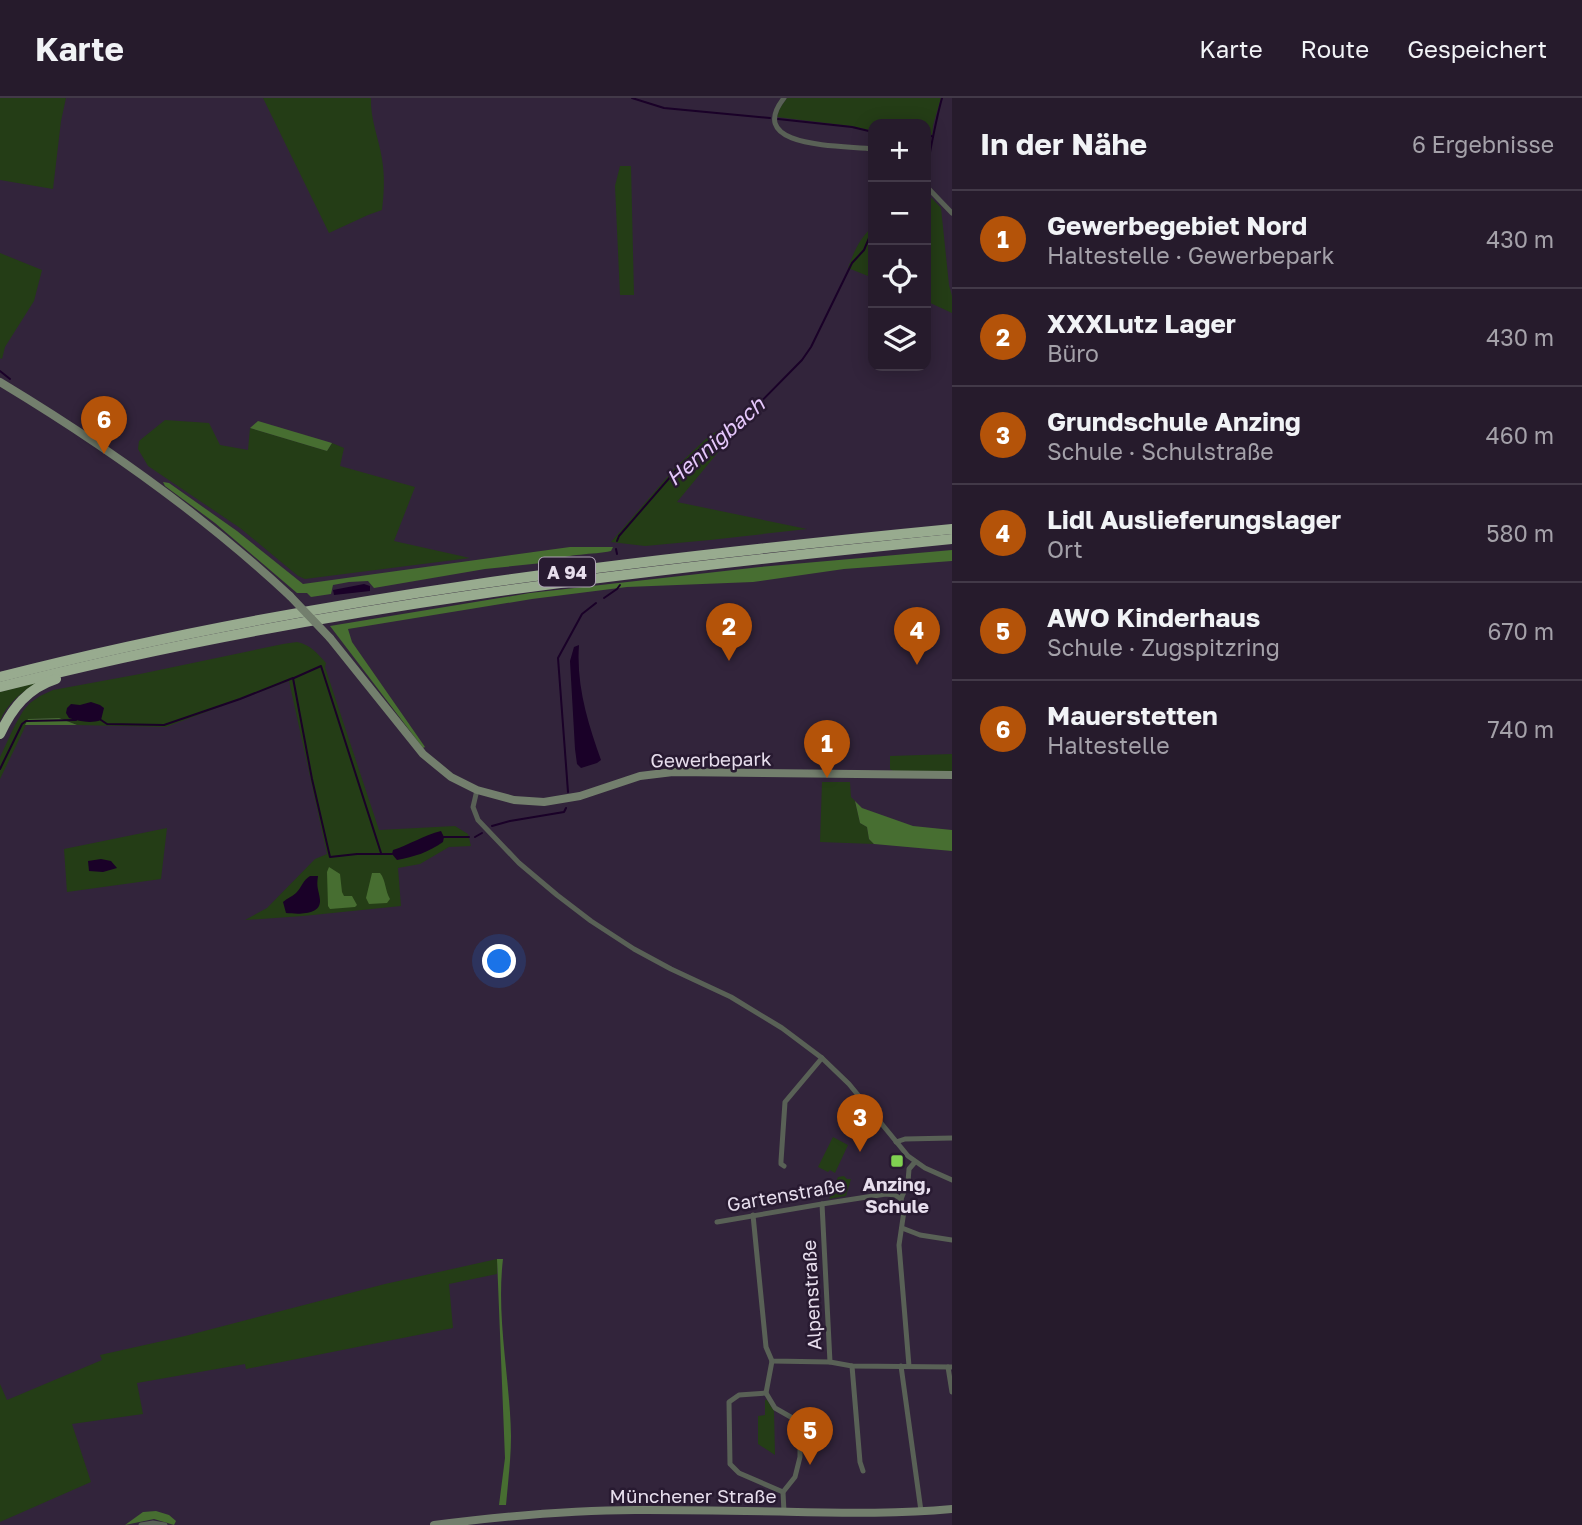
<!DOCTYPE html>
<html lang="de">
<meta charset="utf-8">
<style>
:root{--surface:#261b2c;--page:#322838;--text:#f1f3f6;--muted:#a4a1a9;--line:#423948;--accent:#b45309}
body{margin:0;font-family:"Golos Text",sans-serif;background:var(--page);color:var(--text)}
.controls{position:absolute;right:21px;top:21px;display:grid;overflow:hidden;border-radius:14px;box-shadow:0 4px 18px #0003}
.controls button{width:63px;height:63px;display:grid;place-items:center;padding:0;border:0;border-bottom:2px solid var(--line);background:var(--surface);color:var(--text);font:35px sans-serif}
.you{position:absolute;left:500px;top:864px;width:24px;height:24px;margin:-18px;border:5px solid #fff;border-radius:50%;background:#1a73e8;box-shadow:0 0 0 10px #1a73e833}
.badge{display:grid;place-items:center;width:46px;height:46px;border-radius:50%;background:var(--accent);color:#fff;font-size:23px;font-weight:700}
.pin{position:absolute;translate:-50% -58px;filter:drop-shadow(0 2px 4px #0008)}
.pin::after{content:'';position:absolute;top:37px;width:24px;height:21px;background:inherit;clip-path:polygon(0 0,100% 0,50% 100%)}
.list{margin:0;padding:0;list-style:none}
h2{display:flex;justify-content:space-between;align-items:center;height:91px;margin:0;padding:0 28px;font-size:30px}
h2 small{font-size:23px;font-weight:400;color:var(--muted)}
.list li{display:grid;grid-template-columns:46px 1fr auto;gap:21px;align-items:center;box-sizing:border-box;height:98px;padding:0 28px;border-top:2px solid var(--line)}
.list b{display:block;font-size:26px;white-space:nowrap}
.list p{margin:0;font-size:23px;white-space:nowrap;color:var(--muted)}
.list em{font-size:23px;font-style:normal;color:var(--muted)}
.icon{flex:none;width:38px;height:38px;fill:none;stroke:currentColor;stroke-width:2;stroke-linecap:round;stroke-linejoin:round}
.map{position:relative;flex:none;width:952px;height:1427px;overflow:hidden}
header{display:flex;align-items:center;gap:42px;box-sizing:border-box;height:98px;padding:0 35px;background:var(--surface);border-bottom:2px solid var(--line)}
header strong{font-size:33px}
nav{display:flex;gap:38px;margin-inline-start:auto;font-size:24px}
main{display:flex}
aside{flex:1;background:var(--surface)}
.map>svg:first-child{display:block}
.green{fill:#243d16}
.forest{fill:#476e31}
.water{fill:#1a0128}
.lines{fill:none;stroke-linecap:round;stroke-linejoin:round}
.stream{stroke:#1a0128;stroke-width:2}
.street{stroke:#596156;stroke-width:5}
.secondary{stroke:#737f6d;stroke-width:8}
.highway{stroke:#98ab8f;stroke-width:10}
.secondary-bridge{stroke:#737f6d;stroke-width:8}
.poi-dot{fill:#80d051;stroke:#281a31;stroke-width:2.5}
.labels{text-anchor:middle;dominant-baseline:central;stroke-width:5;stroke-linejoin:round;paint-order:stroke}
.shield{fill:#281a31;stroke:#aea3b5;stroke-width:2}
.shield-label{font-size:18px;font-weight:bold;fill:#e7deed}
.street-label{font-size:19px;fill:#e7deed;stroke:#281a31}
.poi-label{font-size:19px;font-weight:bold;fill:#e7deed;stroke:#281a31}
.water-label{font-size:21px;font-style:italic;fill:#e6c8fc;stroke:#281a31}
</style>
<header>
<strong>Karte</strong>
<nav><a>Karte</a><a>Route</a><a>Gespeichert</a></nav>
</header>
<main>
<div class="map">
<svg width="952" height="1427" viewBox="0 0 952 1427">
<rect width="100%" height="100%" fill="#32243b"/>
<!-- green -->
<g class="green">
<polygon points="0,0 66,0 61,23 53,91 0,82"/>
<path d="M263,0H371C370,21 379,41 382,61C385,79 384,95 382,112L368,117L329,135Z"/>
<polygon points="787,0 941,0 933,27 932,37 926,34 926,26 873,26 873,33 851,28 777,19 780,10"/>
<polygon points="620,68 631,68 634,197 620,197 615,88"/>
<polygon points="926,94 941,110 949,187 952,198 952,215 926,203"/>
<path d="M873,128V180L848,170C854,153 860,140 873,128Z"/>
<polygon points="0,155 42,172 34,203 5,249 2,261 0,260"/>
<polygon points="753,312 677,404 807,431 710,442 645,448 611,444 675,370 710,337 742,321"/>
<polygon points="165,322 209,325 220,347 248,352 250,330 327,353 332,345 344,350 340,368 415,389 394,443 470,460 305,481 298,478 240,430 148,368 138,351 139,343"/>
<path d="M297,544C311,547 317,555 326,565L325,569L379,732L455,728L468,736L471,748L449,749L420,766L398,770L401,808L303,818L245,822L267,810L315,761L327,756L289,583L166,629L77,627L59,620L29,621L0,681V659L15,627L23,613L30,605L40,598L53,592L140,576L283,546Z"/>
<path d="M38,584C22,594 7,605 0,623V594Z"/>
<polygon points="952,656 952,673 893,673 890,671 890,658"/>
<polygon points="822,684 850,684 851,699 855,703 860,725 867,729 869,741 874,746 820,744"/>
<polygon points="167,730 161,781 67,794 64,751"/>
<polygon points="833,1039 848,1047 835,1075 830,1072 828,1074 818,1069"/>
<polygon points="844,1078 847,1081 851,1081 846,1098 829,1101 838,1079"/>
<polygon points="497,1161 497,1176 449,1186 453,1230 246,1271 245,1266 137,1285 143,1316 72,1326 91,1384 0,1424 0,1286 7,1302 102,1262 100,1257 185,1238 385,1186"/>
<polygon points="765,1302 767,1302 774,1313 775,1357 758,1346 758,1318 765,1317"/>
</g>
<!-- forest -->
<g class="forest">
<polygon points="258,323 332,345 327,353 250,330"/>
<path d="M163,384L169,385L237,433L303,486L570,449H613L611,453C593,457 567,455 552,464L485,471L374,490L368,483L349,484L333,487L331,496L311,499L307,495H297L215,425L165,388Z"/>
<polygon points="952,452 952,463 844,471 753,484 627,489 532,501 348,531 352,544 425,649 423,650 330,528 530,495 760,469"/>
<polygon points="59,620 77,627 25,627 28,621"/>
<polygon points="855,703 862,710 913,728 952,732 952,753 874,746 869,741 867,729 860,725"/>
<polygon points="329,769 340,776 342,794 344,798 352,798 357,807 355,809 330,811 328,808 327,774"/>
<path d="M372,775H380C386,782 385,793 390,801L387,805L369,806L366,800Z"/>
<path d="M497,1161H503C496,1220 510,1279 511,1338C511,1361 508,1384 506,1407H499L505,1360Z"/>
<polygon points="156,1413 169,1417 176,1423 174,1427 154,1421 125,1427 143,1414"/>
</g>
<!-- water -->
<g class="water">
<polygon points="364,486 370,488 370,493 334,497 333,492"/>
<path d="M579,547C576,587 588,626 601,662L597,665L581,670L577,666L575,651L570,563L574,549Z"/>
<path d="M91,604L100,607L104,610L101,622C90,626 79,623 69,620L66,615L67,610L71,606L80,607Z"/>
<path d="M441,733L444,739L443,744C429,754 414,759 397,762L392,756L393,752C409,747 424,737 441,733Z"/>
<polygon points="101,761 111,763 117,770 103,774 89,773 88,763"/>
<path d="M310,778H318C316,790 319,792 320,802C321,818 297,816 286,815L283,804C287,800 292,799 296,795C302,789 303,782 310,778Z"/>
</g>
<g class="lines">
<!-- stream -->
<g class="stream">
<polyline points="632,0 664,10 770,20"/>
<polyline points="778,21 852,29 873,34"/>
<polyline points="926,35 933,39"/>
<path d="M926,75C931,50 935,25 942,0"/>
<polyline points="0,273 10,281"/>
<polyline points="617,443 619,438 678,370 715,338 743,322 802,262 811,249 852,165 864,152 872,133 873,133"/>
<polyline points="616,451 617,456"/>
<polyline points="604,500 617,491 620,487"/>
<polyline points="294,580 321,568 381,755"/>
<polyline points="101,622 107,626 164,627 240,601 293,580 312,681 330,759 357,756 392,756"/>
<polyline points="0,671 22,626 26,623 76,622"/>
<polyline points="568,694 558,560 582,516 596,505"/>
<polyline points="492,728 510,723 564,714 566,710"/>
<polyline points="444,739 469,739"/>
<polyline points="475,739 482,735"/>
</g>
<!-- street -->
<g class="street">
<path d="M784,0C743,52 847,47 873,51"/>
<polyline points="926,88 952,115"/>
<polyline points="477,692 473,709 478,722 519,765 557,797 591,823 634,851 671,871 731,899 782,930 822,960 849,986 908,1058 925,1070 952,1082"/>
<polyline points="896,1044 905,1041 952,1040"/>
<polyline points="784,1068 781,1066 781,1063 785,1004 822,960"/>
<polyline points="822,1106 830,1264"/>
<polyline points="753,1117 766,1249 772,1263 830,1264 852,1268 952,1269"/>
<polyline points="717,1124 822,1106 886,1096 895,1097 901,1101"/>
<polyline points="902,1130 920,1137 952,1142"/>
<polyline points="772,1263 766,1295 775,1310 796,1322 800,1334 800,1359 795,1379 783,1394 784,1414"/>
<polyline points="852,1268 860,1364 863,1373"/>
<polyline points="901,1268 921,1413"/>
<polyline points="909,1268 899,1147 904,1113 901,1101 908,1084 909,1071 915,1064"/>
<polyline points="948,1269 952,1294"/>
<polyline points="766,1295 739,1297 729,1304 730,1366 739,1375 783,1394"/>
<polyline points="141,1427 153,1425 165,1427"/>
</g>
<!-- secondary -->
<g class="secondary">
<path d="M0,284C103,346 202,416 290,498"/>
<polyline points="330,540 423,656 451,679 477,692 514,702 544,704 580,698 640,678 673,674 952,677"/>
<path d="M434,1427C505,1418 575,1411 647,1412C697,1412 747,1413 797,1414C849,1415 900,1416 952,1411"/>
</g>
<!-- highway -->
<g class="highway">
<path d="M0,579C311,499 633,462 952,431"/>
<path d="M0,589C312,509 632,473 952,441"/>
<path d="M0,636C12,610 28,590 56,581"/>
</g>
<!-- secondary-bridge -->
<polyline class="secondary-bridge" points="290,498 330,540"/>
</g>
<!-- markers -->
<rect class="poi-dot" x="890" y="1056" width="14" height="14" rx="3.5"/>
<g class="labels">
<!-- shield labels -->
<rect class="shield" x="539" y="459.5" width="56" height="29" rx="5"/>
<g class="shield-label">
<text x="567" y="474">A 94</text>
</g>
<!-- street labels -->
<g class="street-label">
<text transform="translate(711 661) rotate(-1)">Gewerbepark</text>
<text transform="translate(786 1096) rotate(-10)">Gartenstraße</text>
<text transform="translate(811 1197) rotate(-93)">Alpenstraße</text>
<text x="693" y="1397">Münchener Straße</text>
</g>
<!-- poi labels -->
<g class="poi-label">
<text x="897" y="1085">Anzing,<tspan x="897" dy="22">Schule</tspan></text>
</g>
<!-- water labels -->
<g class="water-label">
<text transform="translate(715 343) rotate(-41)">Hennigbach</text>
</g>
</g>
</svg>
<div class="controls">
<button>+</button>
<button>−</button>
<button><svg class="icon" aria-label="locate" viewBox="0 0 24 24"><circle cx="12" cy="12" r="6"/><path d="M12 2v4M12 18v4M2 12h4M18 12h4"/></svg></button>
<button><svg class="icon" aria-label="layers" viewBox="0 0 24 24"><path d="M12 4l9 5-9 5-9-5zM3 14l9 5 9-5"/></svg></button>
</div>
<div class="you"></div>
<div class="pin badge" style="left:827px;top:680px">1</div>
<div class="pin badge" style="left:729px;top:563px">2</div>
<div class="pin badge" style="left:860px;top:1054px">3</div>
<div class="pin badge" style="left:917px;top:567px">4</div>
<div class="pin badge" style="left:810px;top:1367px">5</div>
<div class="pin badge" style="left:104px;top:356px">6</div>
</div>
<aside>
<h2>In der Nähe<small>6 Ergebnisse</small></h2>
<ul class="list">
<li><span class="badge">1</span><div><b>Gewerbegebiet Nord</b><p>Haltestelle · Gewerbepark</p></div><em>430 m</em></li>
<li><span class="badge">2</span><div><b>XXXLutz Lager</b><p>Büro</p></div><em>430 m</em></li>
<li><span class="badge">3</span><div><b>Grundschule Anzing</b><p>Schule · Schulstraße</p></div><em>460 m</em></li>
<li><span class="badge">4</span><div><b>Lidl Auslieferungslager</b><p>Ort</p></div><em>580 m</em></li>
<li><span class="badge">5</span><div><b>AWO Kinderhaus</b><p>Schule · Zugspitzring</p></div><em>670 m</em></li>
<li><span class="badge">6</span><div><b>Mauerstetten</b><p>Haltestelle</p></div><em>740 m</em></li>
</ul>
</aside>
</main>
